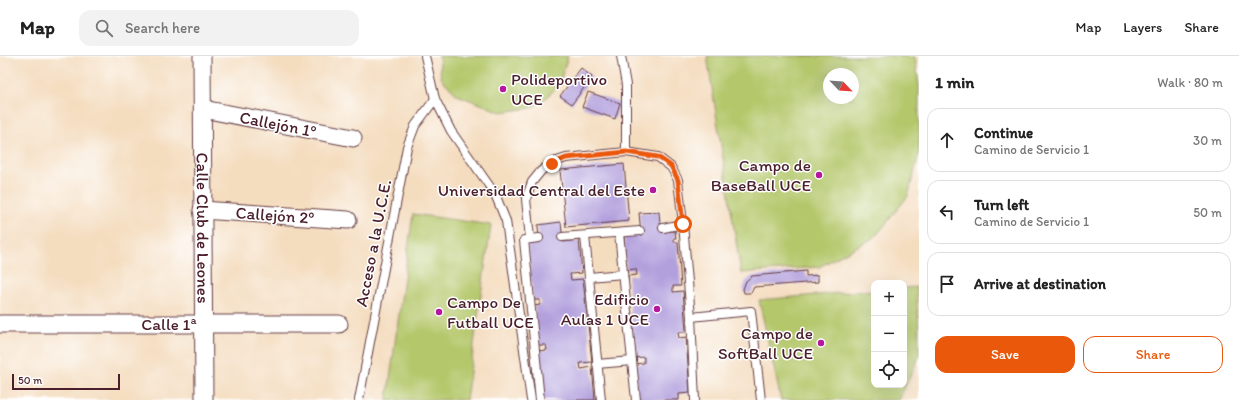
<!DOCTYPE html>
<meta charset="utf-8">
<style>
:root{--surface:#fff;--page:#f2f2f2;--text:#222;--muted:#767676;--line:#e0e0e0;--accent:#ea580c}
body{margin:0;font-family:Itim,sans-serif;background:var(--page);color:var(--text)}
.controls{position:absolute;right:12px;bottom:12px;display:grid;overflow:hidden;border-radius:8px;box-shadow:0 4px 16px #0002}
.controls button{width:36px;height:36px;display:grid;place-items:center;padding:0;border:0;border-bottom:1px solid var(--line);background:var(--surface);color:var(--text);font:20px sans-serif}
.compass{position:absolute;left:823px;top:12px;width:36px;height:36px;border-radius:50%;background:var(--surface);box-shadow:0 4px 16px #0002;rotate:115deg}
.scale{position:absolute;left:12px;bottom:10px;width:108px;box-sizing:border-box;padding-left:4px;border:2px solid #4a1f2b;border-top:0;font-size:11px;line-height:14px;white-space:nowrap;color:#4a1f2b;-webkit-text-stroke:3px #fff;paint-order:stroke}
.stop{position:absolute;width:12px;height:12px;margin:-9px;border:3px solid #ea580c;border-radius:50%;background:#fff}
.stop.end{background:#ea580c;border-color:#fff;box-shadow:0 1px 4px #0008}
.list{margin:0;padding:0;list-style:none}
h2{display:flex;justify-content:space-between;align-items:center;height:52px;margin:0;padding:0 16px;font-size:17px}
h2 small{font-size:13px;font-weight:400;color:var(--muted)}
.list li{display:grid;grid-template-columns:26px 1fr auto;gap:12px;align-items:center;box-sizing:border-box;height:64px;margin:0 8px 8px;padding:0 8px;border:1px solid var(--line);border-radius:12px}
.list b{display:block;font-size:15px;white-space:nowrap}
.list p{margin:0;font-size:13px;white-space:nowrap;color:var(--muted)}
.list em{font-size:13px;font-style:normal;color:var(--muted)}
.actions{display:flex;gap:8px;padding:12px 16px}
.actions a{flex:1;padding:9px 0;border:1px solid var(--accent);border-radius:12px;text-align:center;font-size:14px;color:var(--accent)}
.actions .main{background:var(--accent);color:#fff}
.icon{flex:none;width:22px;height:22px;fill:none;stroke:currentColor;stroke-width:2;stroke-linecap:round;stroke-linejoin:round}
.map{position:relative;flex:none;width:919px;height:344px;overflow:hidden}
header{display:flex;align-items:center;gap:24px;box-sizing:border-box;height:56px;padding:0 20px;background:var(--surface);border-bottom:1px solid var(--line)}
header strong{font-size:19px}
nav{display:flex;gap:22px;margin-inline-start:auto;font-size:14px}
.search{width:280px;height:36px;background:var(--page);display:flex;align-items:center;gap:10px;box-sizing:border-box;padding:0 14px;border-radius:12px;color:var(--muted);font-size:15px}
main{display:flex}
aside{flex:1;background:var(--surface)}
.map>svg:first-child{display:block}
.green{fill:#b4c76b;stroke:#7f734b;fill-rule:evenodd}
.building{fill:#b2a0dd}
.lines{fill:none;stroke-linecap:round;stroke-linejoin:round}
.service-casing{stroke:#643b41;stroke-width:10}
.minor-casing{stroke:#643b41;stroke-width:19}
.service{stroke:#fff;stroke-width:8}
.minor{stroke:#fff;stroke-width:17}
.route{stroke:#ea580c;stroke-width:5}
.poi-dot{fill:#b5179e;stroke:#fff;stroke-width:1.5}
.labels{text-anchor:middle;dominant-baseline:central;stroke-width:3;stroke-linejoin:round;paint-order:stroke}
.poi-label{font-size:17px;fill:#4a1f2b;stroke:#fff;text-anchor:end}
.street-label{font-size:17px;fill:#4a1f2b;stroke:#fff}
</style>
<header>
<strong>Map</strong>
<div class="search"><svg class="icon" aria-label="search" viewBox="0 0 24 24"><circle cx="10" cy="10" r="6"/><path d="M15 15l6 6"/></svg>Search here</div>
<nav><a>Map</a><a>Layers</a><a>Share</a></nav>
</header>
<main>
<div class="map">
<svg width="919" height="344" viewBox="0 0 919 344">
<rect width="100%" height="100%" fill="#fff"/>
<filter id="ink" filterUnits="userSpaceOnUse"><feTurbulence type="fractalNoise" baseFrequency=".025" numOctaves="2"/><feDisplacementMap in="SourceGraphic" scale="8" xChannelSelector="R" yChannelSelector="G"/><feConvolveMatrix kernelMatrix="1 2 1 2 8 2 1 2 1" color-interpolation-filters="sRGB"/></filter>
<filter id="wash" filterUnits="userSpaceOnUse"><feTurbulence type="fractalNoise" baseFrequency=".012" numOctaves="4" result="noise"/><feDisplacementMap in="SourceGraphic" scale="16" xChannelSelector="R" yChannelSelector="G"/><feGaussianBlur stdDeviation="0.9" result="paint"/><feColorMatrix in="noise" values="0 0 0 0 0 0 0 0 0 0 0 0 0 0 0 0 0 1.4 0 .05"/><feComposite in="paint" operator="in"/></filter>
<g filter="url(#wash)">
<rect width="100%" height="100%" fill="#f4dcbe"/>
<!-- green -->
<g class="green">
<polygon points="439,0 568,0 559,28 546,42 531,52 501,56 457,39 441,22"/>
<path d="M707,0H894L915,1L919,29V98L908,140L875,181L819,211L741,217ZM829,18H853V42H829Z"/>
<polygon points="413,158 491,169 466,344 387,344"/>
<polygon points="916,231 919,273 919,301 899,344 781,344 759,244 874,234 874,329 904,329 904,232"/>
</g>
<g id="blocks">
<!-- building -->
<g class="building">
<polygon points="581,12 592,21 572,48 560,40"/>
<polygon points="588,36 620,47 615,63 582,51"/>
<polygon points="624,108 629,165 566,171 560,114"/>
<polygon points="659,156 660,168 663,168 663,176 675,175 676,182 674,182 674,186 678,186 681,230 673,230 673,236 683,235 686,276 678,276 679,282 686,281 690,337 679,338 679,344 636,344 634,308 644,307 644,301 633,302 628,220 637,219 636,213 626,214 624,179 641,178 639,157"/>
<polygon points="561,166 563,186 579,184 582,217 570,218 571,224 583,223 592,306 580,307 581,313 592,311 595,344 542,344 537,295 547,294 546,289 538,289 534,250 540,249 540,244 533,244 527,188 539,186 538,169"/>
<polygon points="806,215 806,220 818,219 818,226 754,231 751,237 744,237 743,233 746,225 752,220"/>
</g>
</g>
</g>
<g filter="url(#ink)">
<use href="#blocks" fill-opacity="0" stroke="#643b41" stroke-width="1"/>
<g class="lines">
<!-- service casing -->
<g class="service-casing">
<g id="service">
<polyline points="425,0 435,43 451,75 495,138 506,165 531,344"/>
<polyline points="621,0 626,29 626,96"/>
<polyline points="663,172 683,168 691,261 695,344"/>
<polyline points="619,177 636,344"/>
<polyline points="585,180 601,344"/>
<polyline points="562,181 640,175"/>
<polyline points="539,182 524,184 540,344"/>
<polyline points="530,183 526,143 532,126 541,115 551,107 566,102 626,96 658,101 671,111 678,124 683,168"/>
<polyline points="590,222 589,221 623,218"/>
<polyline points="691,261 751,255 761,344"/>
<polyline points="597,308 632,305"/>
<polyline points="359,344 407,91 415,70 435,43"/>
</g>
</g>
<!-- minor casing -->
<g class="minor-casing">
<g id="minor">
<path id="s1" d="M202,0L204,344"/>
<polyline points="203,53 353,82"/>
<polyline points="202,154 348,164"/>
<polyline points="0,268 339,268"/>
</g>
</g>
<!-- service -->
<use href="#service" class="service"/>
<!-- minor -->
<use href="#minor" class="minor"/>
</g>
</g>
<g class="lines" filter="url(#ink)">
<!-- route -->
<polyline class="route" points="552,108 566,102 626,96 658,101 671,110 678,124 683,168"/>
</g>
<!-- markers -->
<g class="poi-dot">
<circle cx="503" cy="33" r="4"/>
<circle cx="819" cy="119" r="4"/>
<circle cx="653" cy="134" r="4"/>
<circle cx="657" cy="253" r="4"/>
<circle cx="439" cy="256" r="4"/>
<circle cx="821" cy="287" r="4"/>
</g>
<g class="labels">
<!-- poi labels -->
<g class="poi-label">
<text x="511" y="23" text-anchor="start">Polideportivo<tspan x="511" dy="20">UCE</tspan></text>
<text x="811" y="109">Campo de<tspan x="811" dy="20">BaseBall UCE</tspan></text>
<text x="645" y="134">Universidad Central del Este</text>
<text x="649" y="243">Edificio<tspan x="649" dy="20">Aulas 1 UCE</tspan></text>
<text x="447" y="246" text-anchor="start">Campo De<tspan x="447" dy="20">Futball UCE</tspan></text>
<text x="813" y="277">Campo de<tspan x="813" dy="20">SoftBall UCE</tspan></text>
</g>
<!-- street labels -->
<g class="street-label">
<text transform="translate(278 68) rotate(11)">Callejón 1º</text>
<text transform="translate(275 159) rotate(4)">Callejón 2º</text>
<text stroke="none"><textPath href="#s1" startOffset="172">Calle Club de Leones</textPath></text>
<text transform="translate(373 187) rotate(-79)">Acceso a la U.C.E.</text>
<text x="169" y="268">Calle 1ª</text>
</g>
</g>
</svg>
<div class="controls">
<button>+</button>
<button>−</button>
<button><svg class="icon" aria-label="locate" viewBox="0 0 24 24"><circle cx="12" cy="12" r="6"/><path d="M12 2v4M12 18v4M2 12h4M18 12h4"/></svg></button>
</div>
<svg class="compass" viewBox="-18 -18 36 36"><path d="M0-13l5 13h-10z" fill="#e53935"/><path d="M0 13l5-13h-10z" fill="#767676"/></svg>
<div class="scale">50 m</div>
<div class="stop" style="left:683px;top:168px"></div>
<div class="stop end" style="left:552px;top:108px"></div>
</div>
<aside>
<h2>1 min<small>Walk · 80 m</small></h2>
<ul class="list">
<li><svg class="icon" aria-label="ahead" viewBox="0 0 24 24"><path d="M12 20V5M6 11l6-6 6 6"/></svg><div><b>Continue</b><p>Camino de Servicio 1</p></div><em>30 m</em></li>
<li><svg class="icon" aria-label="left" viewBox="0 0 24 24"><path d="M17 20v-9H6M10 6l-5 5 5 5"/></svg><div><b>Turn left</b><p>Camino de Servicio 1</p></div><em>50 m</em></li>
<li><svg class="icon" aria-label="arrive" viewBox="0 0 24 24"><path d="M6 21V4h12l-3 4 3 4H6"/></svg><div><b>Arrive at destination</b></div></li>
</ul>
<div class="actions"><a class="main">Save</a><a>Share</a></div>
</aside>
</main>
